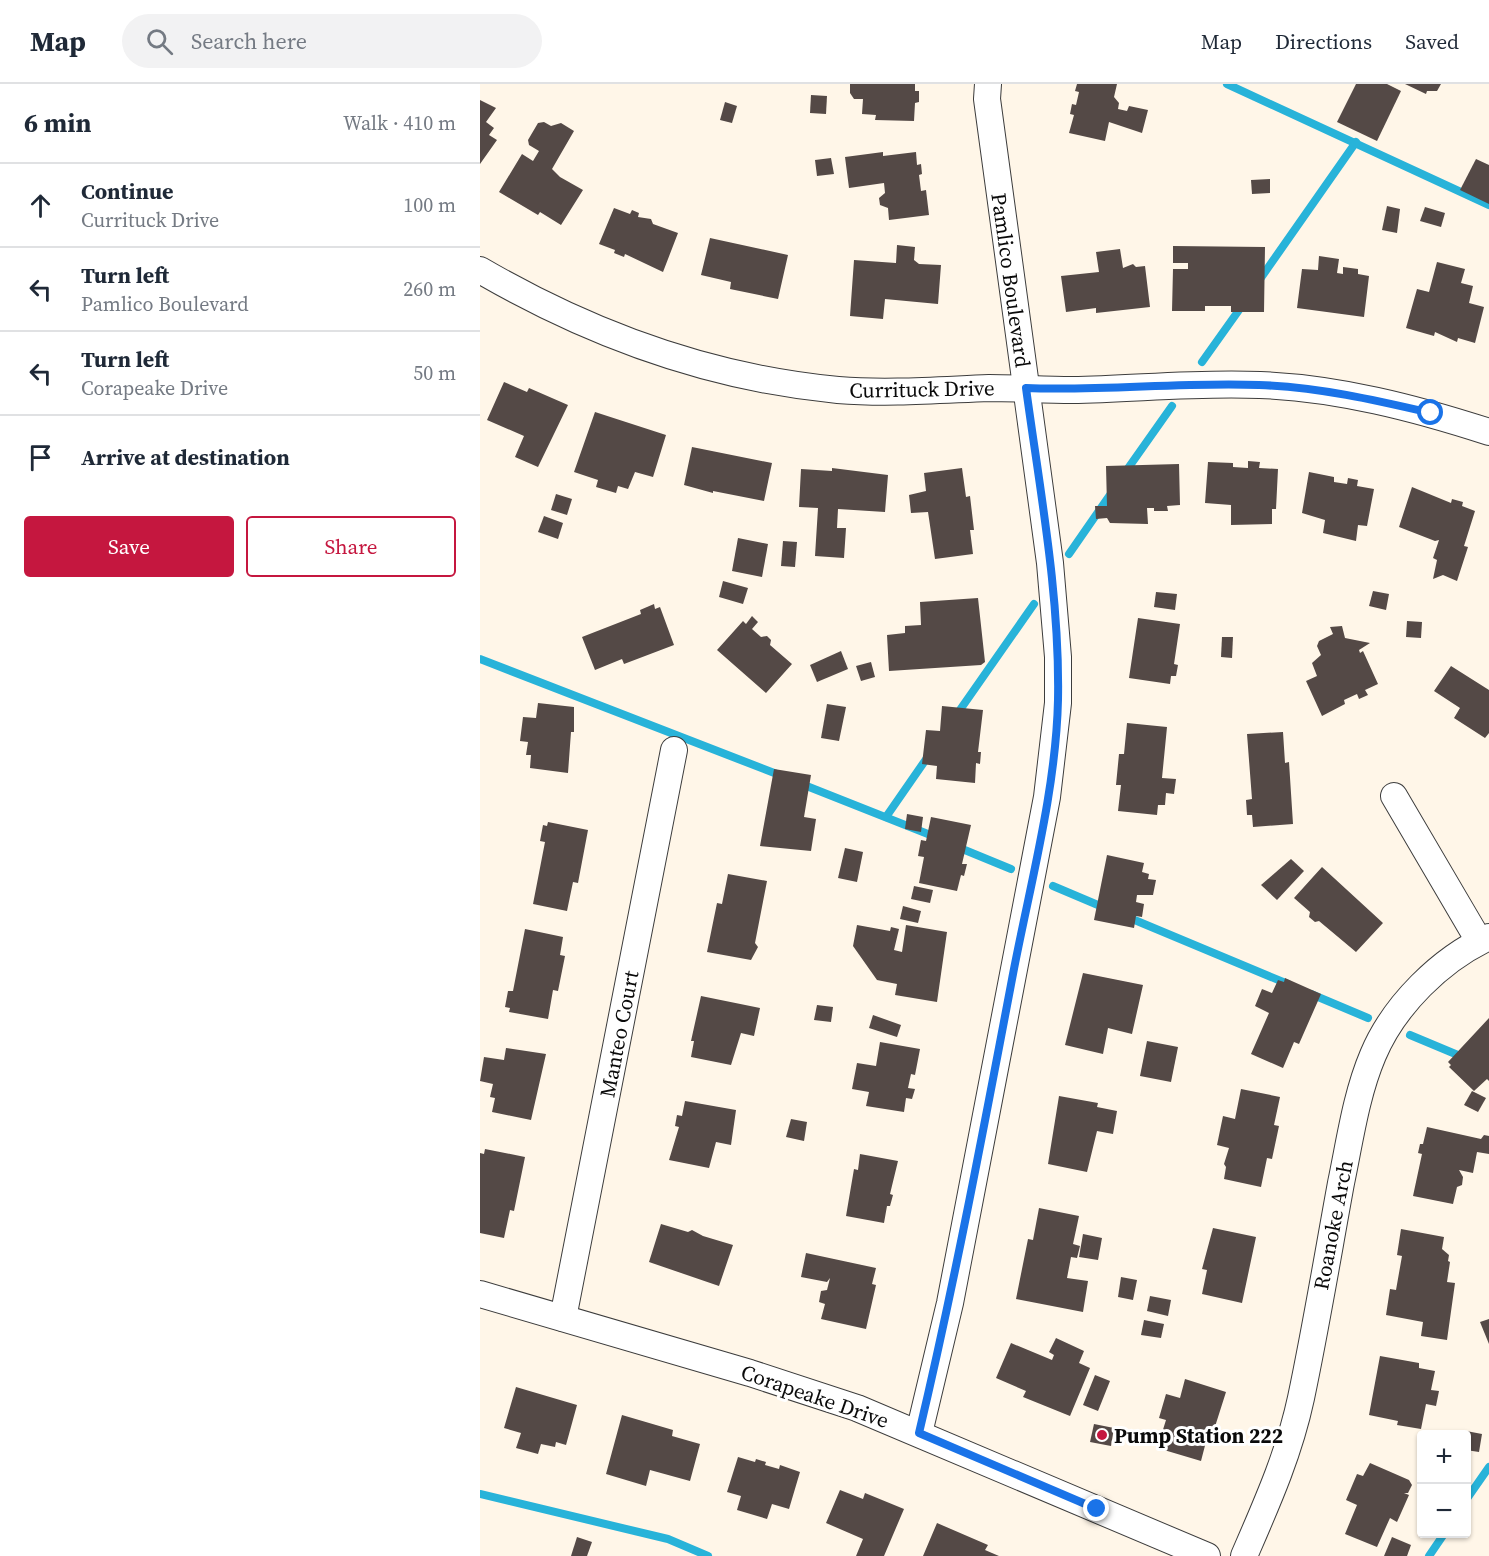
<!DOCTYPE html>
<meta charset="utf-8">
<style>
:root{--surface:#fff;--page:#f2f2f3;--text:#1f2937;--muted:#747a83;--line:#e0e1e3;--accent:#c5173f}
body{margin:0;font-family:"Source Serif 4",serif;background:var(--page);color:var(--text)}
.controls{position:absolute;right:18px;bottom:18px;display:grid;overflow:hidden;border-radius:6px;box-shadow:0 2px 4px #0004}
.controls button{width:54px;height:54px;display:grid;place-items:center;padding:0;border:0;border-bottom:2px solid var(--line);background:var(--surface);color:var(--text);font:30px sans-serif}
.stop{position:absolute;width:18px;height:18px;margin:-14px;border:4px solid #1a73e8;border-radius:50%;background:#fff}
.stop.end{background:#1a73e8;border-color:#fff;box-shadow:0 2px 6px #0008}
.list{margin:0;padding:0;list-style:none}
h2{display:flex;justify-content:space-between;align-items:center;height:78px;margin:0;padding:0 24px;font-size:26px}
h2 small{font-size:20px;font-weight:400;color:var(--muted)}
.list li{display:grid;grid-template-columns:39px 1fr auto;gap:18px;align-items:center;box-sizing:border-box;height:84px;padding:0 24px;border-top:2px solid var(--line)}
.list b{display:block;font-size:22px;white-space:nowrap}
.list p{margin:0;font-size:20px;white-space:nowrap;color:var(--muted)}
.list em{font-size:20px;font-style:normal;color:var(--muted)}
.actions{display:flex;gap:12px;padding:18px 24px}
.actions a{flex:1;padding:14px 0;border:2px solid var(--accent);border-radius:6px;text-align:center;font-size:21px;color:var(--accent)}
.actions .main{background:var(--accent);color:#fff}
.icon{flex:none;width:33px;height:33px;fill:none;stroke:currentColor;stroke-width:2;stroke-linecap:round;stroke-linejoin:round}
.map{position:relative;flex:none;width:1009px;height:1472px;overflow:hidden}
header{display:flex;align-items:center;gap:36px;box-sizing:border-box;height:84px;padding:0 30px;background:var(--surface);border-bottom:2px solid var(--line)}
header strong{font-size:28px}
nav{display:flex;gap:33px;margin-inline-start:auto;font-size:21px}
.search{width:420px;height:54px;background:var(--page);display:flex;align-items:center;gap:15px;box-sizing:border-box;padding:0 21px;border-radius:33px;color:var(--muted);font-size:22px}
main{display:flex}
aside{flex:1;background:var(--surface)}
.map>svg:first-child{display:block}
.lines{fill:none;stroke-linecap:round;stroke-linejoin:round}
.stream{stroke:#28b3d9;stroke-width:8}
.building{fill:#544946}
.street-casing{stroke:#3d3d3d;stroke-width:28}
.street{stroke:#fff;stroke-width:26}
.route{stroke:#1a73e8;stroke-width:8}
.poi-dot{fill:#c5173f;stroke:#fff;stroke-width:2}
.labels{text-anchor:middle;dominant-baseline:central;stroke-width:6;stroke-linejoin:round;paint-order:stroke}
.street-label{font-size:21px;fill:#0a0a0a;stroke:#fff}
.poi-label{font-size:21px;font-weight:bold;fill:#0a0a0a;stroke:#fff;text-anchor:start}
</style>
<header>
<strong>Map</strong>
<div class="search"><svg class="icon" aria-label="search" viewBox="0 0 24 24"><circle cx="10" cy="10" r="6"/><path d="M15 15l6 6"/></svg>Search here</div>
<nav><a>Map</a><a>Directions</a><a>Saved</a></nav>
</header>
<main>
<aside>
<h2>6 min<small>Walk · 410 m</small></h2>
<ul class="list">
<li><svg class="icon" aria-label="ahead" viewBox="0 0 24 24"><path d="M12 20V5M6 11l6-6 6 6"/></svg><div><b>Continue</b><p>Currituck Drive</p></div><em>100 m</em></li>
<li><svg class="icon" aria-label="left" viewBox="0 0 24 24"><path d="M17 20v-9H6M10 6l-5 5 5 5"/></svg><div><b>Turn left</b><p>Pamlico Boulevard</p></div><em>260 m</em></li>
<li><svg class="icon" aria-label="left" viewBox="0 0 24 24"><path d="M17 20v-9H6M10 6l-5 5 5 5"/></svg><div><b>Turn left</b><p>Corapeake Drive</p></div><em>50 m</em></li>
<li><svg class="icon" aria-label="arrive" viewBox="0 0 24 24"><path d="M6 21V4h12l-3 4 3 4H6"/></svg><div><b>Arrive at destination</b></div></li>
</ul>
<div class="actions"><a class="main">Save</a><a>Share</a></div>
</aside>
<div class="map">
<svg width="1009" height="1472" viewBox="0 0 1009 1472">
<rect width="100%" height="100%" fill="#fff6e8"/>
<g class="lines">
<!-- stream -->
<g class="stream">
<polyline points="747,0 1009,121"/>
<polyline points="778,198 876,58"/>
<polyline points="722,278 764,219"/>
<polyline points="644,390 692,322"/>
<polyline points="589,470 632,408"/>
<polyline points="0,575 302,692"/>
<polyline points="475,633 554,520"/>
<polyline points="319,699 458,754"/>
<polyline points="406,733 449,671"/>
<polyline points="475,762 531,785"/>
<polyline points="573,802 625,824"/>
<polyline points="645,832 808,900"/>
<polyline points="831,910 888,934"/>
<polyline points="930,951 985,974"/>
<polyline points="0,1410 188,1455 228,1472"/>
<polyline points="986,1416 1009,1383"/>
<polyline points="949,1472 964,1450"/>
</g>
</g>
<!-- building -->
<g class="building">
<polygon points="370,0 435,0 435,7 439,7 439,18 435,19 434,37 395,36 396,31 382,30 383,15 374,15 370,9"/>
<polygon points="597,0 637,0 634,13 639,19 638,25 647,27 649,22 668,26 662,49 629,38 625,57 589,49 594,31 590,30 592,20 596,21 599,8 595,7"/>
<polygon points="876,0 907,0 921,7 897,57 857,38"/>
<polygon points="925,0 961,0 957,7 947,7 946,10"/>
<polygon points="331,11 347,12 346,30 330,29"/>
<polygon points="0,16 16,24 6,38 14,44 9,51 17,56 0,80"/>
<polygon points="245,18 257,22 252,39 240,36"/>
<polygon points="64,38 71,42 81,39 94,47 72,85 80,93 103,106 81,141 60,128 58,131 19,108 42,70 53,77 59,67 49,61 48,56 58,39"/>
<polygon points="403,68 403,72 436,68 437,81 441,80 442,90 439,91 441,107 446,106 449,131 409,136 408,124 400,121 399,114 405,109 404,99 369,104 365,73"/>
<polygon points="351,74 354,90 337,92 335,76"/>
<polygon points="996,75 1009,81 1009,120 980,106"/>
<polygon points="790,95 790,109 772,110 771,96"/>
<polygon points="907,122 920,125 917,149 902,146"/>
<polygon points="945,123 965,129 961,143 940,137"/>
<polygon points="134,124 150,130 152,126 159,129 158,133 171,135 173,140 198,149 183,188 145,170 144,173 134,169 135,166 119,160"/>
<polygon points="230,154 308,171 298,215 250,205 251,198 221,191"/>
<polygon points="417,161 435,163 434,176 439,180 461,181 458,220 405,215 403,235 370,232 374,176 416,179"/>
<polygon points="693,162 785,163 784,228 751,228 751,222 725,222 725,227 692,227 693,185 708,185 708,179 693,179"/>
<polygon points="640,165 643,184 653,180 656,183 665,182 670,223 616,229 616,224 586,228 581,192 619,188 616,168"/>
<polygon points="839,172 859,175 857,189 863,190 863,183 878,185 878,190 889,192 884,233 817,224 822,185 838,186"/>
<polygon points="957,178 985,185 981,199 993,202 989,219 1004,223 995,259 978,254 977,258 955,248 954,252 926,244 937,205 949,208"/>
<polygon points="24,298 47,308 49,304 88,321 58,383 35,373 44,352 7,336"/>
<polygon points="115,328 186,351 173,393 155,388 148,405 138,402 136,409 116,403 118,396 94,388"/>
<polygon points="212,363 292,379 284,417 233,407 233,409 204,401"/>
<polygon points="768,377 780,378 779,384 798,385 796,425 792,425 792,440 751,441 751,421 725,419 728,378 753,379 753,383 768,384"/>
<polygon points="699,380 700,421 687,422 688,427 674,427 674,424 667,424 668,440 630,439 627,434 616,435 615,422 627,422 626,382"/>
<polygon points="352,384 408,391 405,428 358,425 357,444 366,444 364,474 335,472 338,424 319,423 321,385 352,387"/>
<polygon points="482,384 486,413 490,412 494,446 490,446 493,470 455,475 448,428 431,429 429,411 446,407 444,389"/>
<polygon points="829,388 854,393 854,398 867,400 868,394 878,396 877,402 894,405 887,442 878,441 876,457 843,449 845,436 822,429"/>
<polygon points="932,403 971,419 972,415 983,418 982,422 995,427 984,462 988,463 977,497 963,491 953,495 957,476 953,474 959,456 955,457 919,443"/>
<polygon points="76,410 92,415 87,431 71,426"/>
<polygon points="64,432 83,439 78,455 58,448"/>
<polygon points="258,454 288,460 282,493 252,487"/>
<polygon points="303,457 317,458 315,483 301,482"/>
<polygon points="243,497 268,504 263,520 239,513"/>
<polygon points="893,507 909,510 906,526 889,522"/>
<polygon points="676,508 697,510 695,526 674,523"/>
<polygon points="498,514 505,578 501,581 409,587 407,551 425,549 425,542 441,541 440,518"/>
<polygon points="174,520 175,525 180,523 194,561 144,580 142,575 115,586 102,553 161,530 160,526"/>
<polygon points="272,532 278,538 272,545 281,553 287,552 291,556 290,561 312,580 286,609 237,566 263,537 266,540"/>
<polygon points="658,534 700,540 694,580 698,581 696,592 691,592 690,600 649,594"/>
<polygon points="927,537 942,538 941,554 926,553"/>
<polygon points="862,542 865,554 890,559 879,566 880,569 883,567 898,600 885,606 888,611 879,615 877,610 864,616 865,620 842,632 826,597 837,592 832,579 841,571 837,562 839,557 853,550 850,543"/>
<polygon points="742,553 753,553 752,574 741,573"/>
<polygon points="361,567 368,585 337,598 330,581"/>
<polygon points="391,578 395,593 381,597 376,582"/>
<polygon points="971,582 1009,606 1009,649 1005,654 974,634 980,624 954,607"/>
<polygon points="58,619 94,623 94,648 91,648 88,689 50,684 51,671 46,671 48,658 40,657 43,633 56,634"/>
<polygon points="347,620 366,623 359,657 341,654"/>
<polygon points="462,622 503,626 498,668 501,668 500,680 496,679 495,699 456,695 457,682 442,680 446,646 460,647"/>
<polygon points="647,639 687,643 682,694 696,695 694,710 686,709 685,721 678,721 677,731 638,727 641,701 636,701 639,670 644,670"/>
<polygon points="803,648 805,679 809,678 813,740 773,743 772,731 767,731 766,716 772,715 767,650"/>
<polygon points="294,685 331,691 324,733 336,735 331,767 280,762"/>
<polygon points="427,730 443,733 441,748 425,745"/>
<polygon points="451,733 491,741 482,780 487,780 484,792 481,791 477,807 439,799 444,773 438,772 441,756 446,757"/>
<polygon points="68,738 108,746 98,799 93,798 87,827 53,820 65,758 60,757 63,741 67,742"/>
<polygon points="365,764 383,768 377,798 358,794"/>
<polygon points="627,771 664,779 662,788 669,790 668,795 676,796 673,811 657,811 656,818 664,820 662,833 656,832 654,844 614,836"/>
<polygon points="811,775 824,787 797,816 781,801"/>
<polygon points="842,783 903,839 876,868 839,837 835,838 829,833 830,828 814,814"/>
<polygon points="248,790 287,797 275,859 278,863 271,876 227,868 237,819 242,820"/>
<polygon points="434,802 453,806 450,819 431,815"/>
<polygon points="423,822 441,827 438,839 420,835"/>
<polygon points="377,841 410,847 411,843 419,845 414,866 422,868 426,841 467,848 457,918 415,911 417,900 397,896 373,862"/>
<polygon points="45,845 83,853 80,871 85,872 78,907 73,906 68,935 29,928 30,924 25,923 28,907 33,907"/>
<polygon points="603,889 663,901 652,950 628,944 623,970 585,961"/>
<polygon points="805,894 841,910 819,960 814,958 803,984 771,970 789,929 775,922 782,905 792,909 798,896 804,898"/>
<polygon points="221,912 280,924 274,952 261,949 251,981 211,973 214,957 211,957"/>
<polygon points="337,921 353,923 351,938 334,936"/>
<polygon points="393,931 421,941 417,953 389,944"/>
<polygon points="1009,934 1009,997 1007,995 994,1007 969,983 971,981 968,978"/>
<polygon points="667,957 698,963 691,998 660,992"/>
<polygon points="400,958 440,965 435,991 431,990 428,1004 435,1005 432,1015 426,1014 424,1028 386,1022 389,1008 372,1005 377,979 396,982"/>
<polygon points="26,964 66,970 51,1036 12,1028 15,1014 10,1013 13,1000 0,997 4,973 24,976"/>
<polygon points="761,1005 800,1013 794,1041 799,1042 792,1075 787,1074 781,1103 744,1095 746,1083 744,1080 749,1064 737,1061 743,1032 755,1035"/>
<polygon points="992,1007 1006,1014 998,1028 984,1021"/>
<polygon points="579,1012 618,1019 617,1023 637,1027 633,1050 617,1047 607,1088 568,1080"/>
<polygon points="205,1017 256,1026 251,1061 236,1058 229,1084 189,1076 199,1043 195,1042 197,1031 202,1032"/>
<polygon points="311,1035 327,1038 324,1057 306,1053"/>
<polygon points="947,1043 1001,1055 1004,1051 1009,1052 1009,1070 997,1068 993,1089 979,1086 983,1093 982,1101 977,1103 973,1120 933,1112 942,1070 938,1069 940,1060 943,1060"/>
<polygon points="5,1065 45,1073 34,1127 30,1126 24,1154 0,1149 0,1069 4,1070"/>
<polygon points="380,1070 418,1077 410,1110 413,1111 410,1122 407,1122 404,1139 366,1132 374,1085 378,1086"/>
<polygon points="559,1124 599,1132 593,1160 600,1162 597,1174 591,1173 587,1194 608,1197 603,1228 536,1215 548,1155 553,1156"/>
<polygon points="181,1140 208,1148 212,1146 223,1152 253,1161 239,1202 169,1178"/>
<polygon points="733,1144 776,1153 762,1219 722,1210 727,1186 722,1185"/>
<polygon points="921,1145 964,1153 962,1165 969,1171 968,1177 970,1178 967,1198 975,1199 967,1256 941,1252 943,1238 906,1231 910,1205 916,1206 922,1172 917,1171"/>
<polygon points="603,1150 622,1154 618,1176 599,1173"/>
<polygon points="326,1169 396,1184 392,1200 396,1201 386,1245 341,1235 345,1220 339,1218 341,1207 347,1206 350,1194 347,1198 321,1193"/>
<polygon points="641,1193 657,1196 653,1216 638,1213"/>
<polygon points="670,1212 691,1216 688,1232 667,1227"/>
<polygon points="1009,1235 1009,1260 1000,1238"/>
<polygon points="664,1236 684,1240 681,1254 661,1251"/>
<polygon points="576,1254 604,1267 599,1279 610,1284 590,1332 543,1313 546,1307 516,1294 531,1259 572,1276 574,1271 569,1268"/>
<polygon points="900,1272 939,1279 939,1284 955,1287 951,1306 959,1307 956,1322 946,1320 941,1345 917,1341 918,1337 889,1331"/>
<polygon points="615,1291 630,1297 618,1327 603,1321"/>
<polygon points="705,1295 746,1308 732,1352 728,1350 721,1377 684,1366 687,1354 681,1352 686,1336 679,1334 686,1310 700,1314"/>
<polygon points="36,1303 97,1321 86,1361 76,1358 75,1363 61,1360 58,1370 36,1364 41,1349 24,1344"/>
<polygon points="142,1331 193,1346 192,1352 220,1360 210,1397 170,1386 166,1402 126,1390"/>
<polygon points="614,1340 634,1344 631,1362 610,1358"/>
<polygon points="981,1346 1002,1350 999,1368 986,1366 986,1350 981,1350"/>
<polygon points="258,1373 275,1378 276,1375 286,1378 285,1381 299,1385 300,1381 320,1388 309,1425 292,1420 287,1435 257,1426 261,1412 247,1408"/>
<polygon points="890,1379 929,1396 932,1401 928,1409 924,1409 929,1411 917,1438 910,1434 897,1463 865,1450 877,1421 866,1416 877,1390 883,1392"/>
<polygon points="360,1406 383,1415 385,1409 424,1425 404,1472 376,1472 383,1455 346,1439"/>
<polygon points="457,1439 508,1461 505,1466 519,1472 443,1472"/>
<polygon points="97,1453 112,1458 107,1472 91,1472"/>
<polygon points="912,1453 931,1461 927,1472 904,1472"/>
</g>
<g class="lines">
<!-- street casing -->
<g class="street-casing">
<g id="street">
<path d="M0,186C110,250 230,294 358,306C408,310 458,306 509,304C537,304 564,306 592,306C655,305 717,298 780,301C858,304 935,324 1009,348"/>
<polyline points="914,712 999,857"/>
<polyline points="0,1210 270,1289 377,1324 727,1472"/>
<polyline points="83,1234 194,666"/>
<polyline points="439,1349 470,1219 567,713 578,619 578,573 570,479 507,15 508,0"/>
<path d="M764,1472C787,1419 809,1370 821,1314C836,1243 848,1170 861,1099C870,1056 876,1011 893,971C914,921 961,875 1009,853"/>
</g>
</g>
<!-- street -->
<use href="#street" class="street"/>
</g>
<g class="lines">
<!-- route -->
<path class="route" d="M617,1425L439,1349C475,1197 504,1043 533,890C550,801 576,706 578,616C580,512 560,407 546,304C624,307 701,298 779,301C838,303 895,316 951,329"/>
</g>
<!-- markers -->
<circle class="poi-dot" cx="622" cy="1351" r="6"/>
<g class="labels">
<!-- street labels -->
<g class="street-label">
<text transform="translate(531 196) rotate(82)">Pamlico Boulevard</text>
<text transform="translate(442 305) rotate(-1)">Currituck Drive</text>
<text transform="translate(139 950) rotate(-79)">Manteo Court</text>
<text transform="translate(853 1141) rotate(-79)">Roanoke Arch</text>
<text transform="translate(335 1312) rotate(19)">Corapeake Drive</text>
</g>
<!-- poi labels -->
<g class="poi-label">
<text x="634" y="1351">Pump Station 222</text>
</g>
</g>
</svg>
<div class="controls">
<button>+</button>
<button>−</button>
</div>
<div class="stop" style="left:951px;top:329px"></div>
<div class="stop end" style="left:617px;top:1425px"></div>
</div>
</main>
